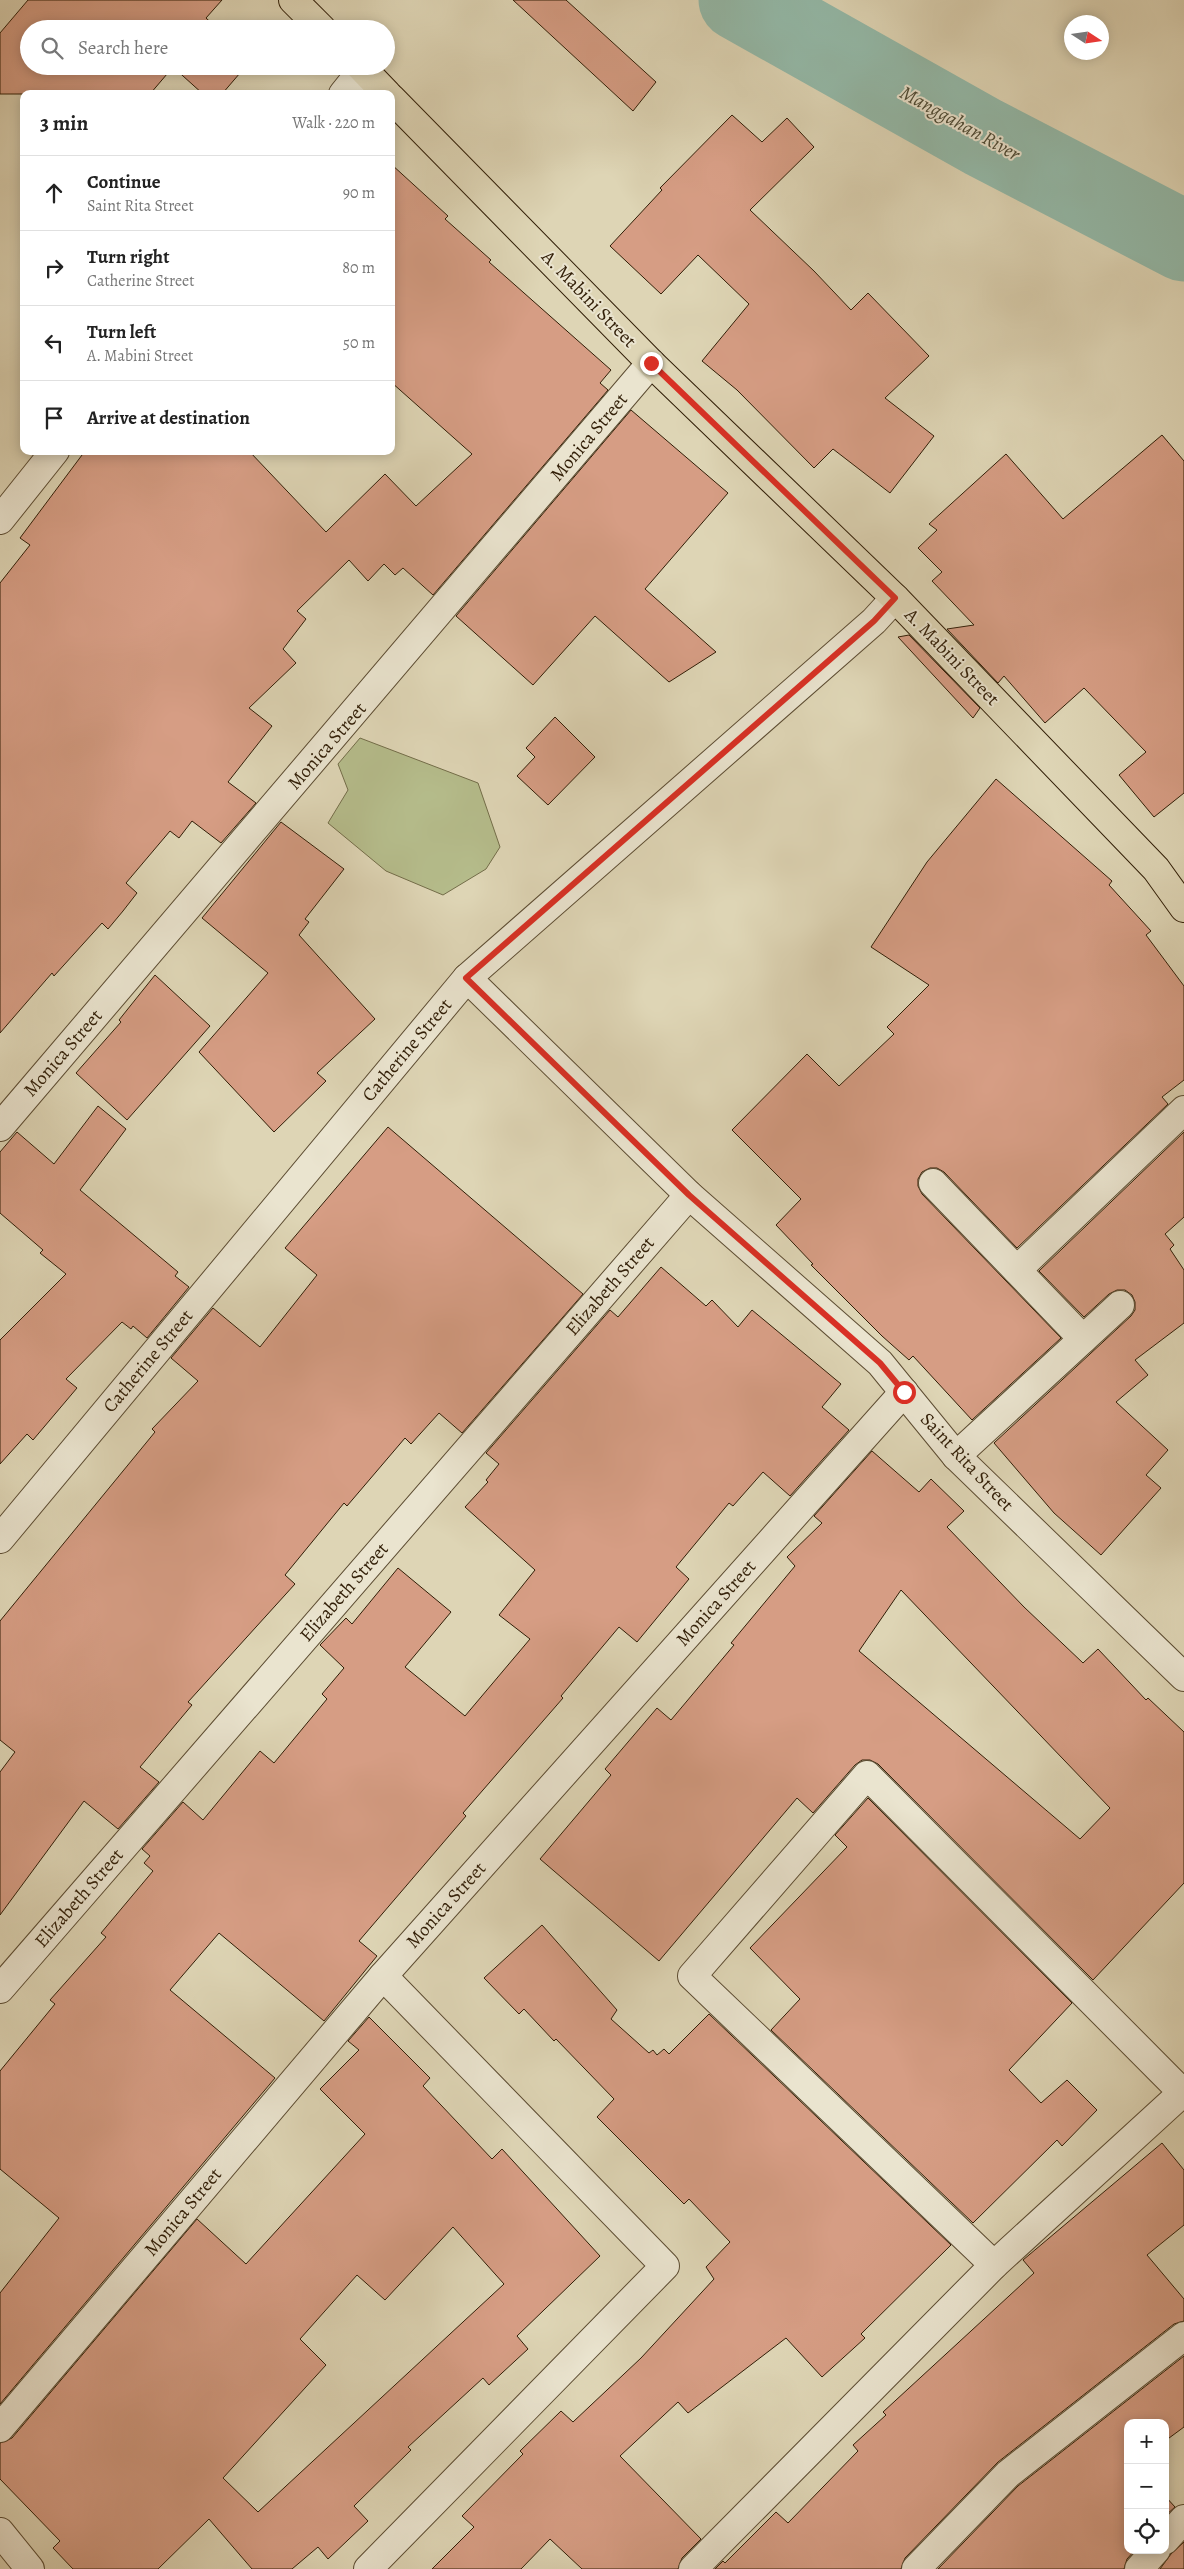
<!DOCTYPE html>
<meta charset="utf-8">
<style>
:root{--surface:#fff;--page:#f2f2f2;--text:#222;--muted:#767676;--line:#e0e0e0}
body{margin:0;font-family:Alegreya,serif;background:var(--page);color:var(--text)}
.controls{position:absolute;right:15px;bottom:15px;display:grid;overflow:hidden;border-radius:10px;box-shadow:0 2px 12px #0003}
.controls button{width:45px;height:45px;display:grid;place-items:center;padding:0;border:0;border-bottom:1px solid var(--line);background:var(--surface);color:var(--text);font:25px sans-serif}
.compass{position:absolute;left:1064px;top:15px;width:45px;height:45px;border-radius:50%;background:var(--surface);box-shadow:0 2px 12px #0003;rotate:102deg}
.stop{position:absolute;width:15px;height:15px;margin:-11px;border:4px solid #d93025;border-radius:50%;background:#fff}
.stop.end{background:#d93025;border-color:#fff;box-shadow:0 1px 5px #0008}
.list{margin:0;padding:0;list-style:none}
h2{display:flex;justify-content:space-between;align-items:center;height:65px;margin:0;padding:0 20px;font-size:21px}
h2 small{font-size:16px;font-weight:400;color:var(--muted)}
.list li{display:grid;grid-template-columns:32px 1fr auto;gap:15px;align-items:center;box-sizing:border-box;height:75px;padding:0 20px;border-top:1px solid var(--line)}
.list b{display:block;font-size:19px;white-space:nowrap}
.list p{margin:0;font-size:16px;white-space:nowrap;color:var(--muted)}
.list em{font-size:16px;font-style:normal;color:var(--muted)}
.icon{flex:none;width:28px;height:28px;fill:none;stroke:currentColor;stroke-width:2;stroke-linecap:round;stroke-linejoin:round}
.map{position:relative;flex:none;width:1184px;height:2569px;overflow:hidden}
.search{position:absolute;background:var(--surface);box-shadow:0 2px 12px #0003;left:20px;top:20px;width:375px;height:55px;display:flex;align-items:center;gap:12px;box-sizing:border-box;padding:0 18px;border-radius:28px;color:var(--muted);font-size:19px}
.panel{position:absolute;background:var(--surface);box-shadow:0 2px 12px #0003;left:20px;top:90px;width:375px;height:365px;border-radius:10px}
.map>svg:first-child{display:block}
.green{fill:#b5bc8b;stroke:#736d49}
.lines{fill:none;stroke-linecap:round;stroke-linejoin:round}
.river{stroke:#94b9a8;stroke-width:81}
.building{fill:#d69d84;stroke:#311e07;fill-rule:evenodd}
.minor-casing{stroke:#5c4c32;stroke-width:30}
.major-casing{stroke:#311e07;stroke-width:30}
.minor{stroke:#eae4cf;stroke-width:28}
.major{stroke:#ded5b5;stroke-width:28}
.route{stroke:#d93025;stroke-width:6}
.labels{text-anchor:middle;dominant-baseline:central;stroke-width:4;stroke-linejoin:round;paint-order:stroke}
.street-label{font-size:19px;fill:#311e07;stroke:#eae4cf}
.water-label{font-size:20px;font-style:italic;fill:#4f4c37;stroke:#eae4cf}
</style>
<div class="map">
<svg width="1184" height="2569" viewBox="0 0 1184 2569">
<rect width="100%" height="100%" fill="#ded5b5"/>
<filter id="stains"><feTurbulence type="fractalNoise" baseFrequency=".004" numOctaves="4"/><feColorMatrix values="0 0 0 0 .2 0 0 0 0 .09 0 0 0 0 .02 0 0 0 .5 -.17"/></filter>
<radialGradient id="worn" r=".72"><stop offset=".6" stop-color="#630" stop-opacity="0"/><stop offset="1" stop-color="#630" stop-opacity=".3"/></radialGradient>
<!-- green -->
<polygon class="green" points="360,738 478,783 500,847 486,869 443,895 386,871 328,823 348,790 338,764"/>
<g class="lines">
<!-- river -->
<polyline class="river" points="739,0 983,137 1184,241"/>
</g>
<!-- building -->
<g class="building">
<polygon points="28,0 222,0 206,18 218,29 29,29 29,66 246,66 222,94 203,94 173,67 150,94 0,94 0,33"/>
<polygon points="513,0 566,0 656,82 633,111"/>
<polygon points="732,115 762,142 787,118 814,147 750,210 814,271 851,310 868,293 929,356 885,398 934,436 890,493 833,449 814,468 737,390 702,361 749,304 698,255 661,294 610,246 662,190 660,188"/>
<polygon points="391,164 448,216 445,219 491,260 489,262 611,370 600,383 608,390 433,595 403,568 395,575 384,564 368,581 349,560 297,611 306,619 283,649 296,663 249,708 272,726 228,782 256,803 221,843 192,821 179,838 170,831 126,883 137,893 123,911 108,929 102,923 54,976 52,973 0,1033 0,583 30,545 20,538 85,451 249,451 326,532 385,474 416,506 472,454 391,382"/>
<polygon points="631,410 728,493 645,589 716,652 669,682 595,616 533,685 456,616"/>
<polygon points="1162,435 1184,461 1184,793 1154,817 1119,775 1146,752 1084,688 1045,723 1004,676 998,683 947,629 974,625 932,581 942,572 918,548 937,530 929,524 1006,454 1063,519"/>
<polygon points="909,635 980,708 973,718 898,637"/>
<polygon points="555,717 595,757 548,805 517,776 535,757 526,748"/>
<polygon points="996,779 1112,881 1109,885 1151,931 1146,935 1184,986 1184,1080 1162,1097 1168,1104 1017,1248 944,1172 937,1168 930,1168 922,1172 918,1179 918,1186 922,1194 1061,1338 972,1420 913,1356 909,1360 882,1336 811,1265 813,1264 776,1225 801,1199 732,1130 807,1054 839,1086 894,1034 887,1027 929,985 871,947 927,862"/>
<polygon points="281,822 344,869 305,919 309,922 299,935 375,1019 317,1073 326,1081 274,1132 199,1052 268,973 202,918"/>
<polygon points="155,975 210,1026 127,1120 76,1073 121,1022 119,1020"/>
<polygon points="98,1106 126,1129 80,1190 178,1272 175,1276 189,1287 147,1338 133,1326 131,1329 122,1322 66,1379 77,1388 33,1440 27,1434 0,1464 0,1340 66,1274 40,1253 43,1250 0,1213 0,1152 17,1132 54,1164"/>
<polygon points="388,1127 583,1294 462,1433 439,1413 411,1444 405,1438 347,1506 344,1503 285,1575 295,1584 188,1702 192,1705 140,1767 159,1782 118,1829 84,1801 0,1915 0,1772 15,1752 0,1740 0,1621 155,1432 152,1429 198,1381 171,1358 213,1308 260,1347 317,1275 285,1248"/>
<polygon points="1184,1132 1184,1217 1165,1234 1174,1245 1170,1249 1184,1270 1184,1323 1135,1360 1148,1375 1116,1402 1168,1450 1146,1475 1161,1488 1101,1555 1054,1513 994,1443 1131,1316 1135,1310 1135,1302 1132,1295 1125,1290 1117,1290 1109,1294 1084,1317 1039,1271"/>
<polygon points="661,1267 706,1306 712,1300 738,1327 752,1310 841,1384 822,1407 849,1430 790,1496 763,1472 733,1506 729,1503 676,1567 689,1579 637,1642 619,1627 561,1696 563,1698 463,1813 466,1816 359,1941 377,1956 324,2021 219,1933 170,1990 275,2078 0,2404 0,2293 59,2218 0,2169 0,2071 55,2004 50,2000 106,1937 101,1933 153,1871 144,1863 150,1856 142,1849 183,1802 203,1820 260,1751 274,1763 327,1699 322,1694 344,1668 320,1645 346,1618 352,1624 398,1568 451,1612 405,1667 465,1716 530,1639 499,1615 535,1570 465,1507 488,1482 486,1480 499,1464 486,1453 610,1310 618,1317"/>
<path d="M872,1451L919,1492L931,1479L964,1511L947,1527L1024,1607L1083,1663L1098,1649L1146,1700L1148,1698L1184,1732V1883L1093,1980L878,1764L870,1760H862L855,1765L813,1813L797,1798L659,1961L540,1859L611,1775L605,1769L657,1708L671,1720L734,1645L731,1643L795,1566L787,1557L822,1523L814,1516ZM901,1590L1110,1808L1080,1839L859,1651Z"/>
<polygon points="868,1798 1072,2003 1009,2070 1041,2103 1067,2080 1097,2110 1062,2146 1057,2140 973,2223 771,2030 800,1999 750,1948 847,1847 835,1835"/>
<polygon points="542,1925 617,2010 611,2019 649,2053 653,2050 657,2055 664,2049 669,2054 709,2014 951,2245 861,2334 865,2338 822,2377 786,2338 688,2413 678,2402 620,2456 701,2539 682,2558 678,2569 582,2569 550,2539 521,2569 432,2569 474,2527 462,2516 523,2454 520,2451 561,2411 573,2422 641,2358 714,2279 706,2267 730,2242 689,2199 684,2204 597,2117 614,2099 556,2039 554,2041 524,2009 519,2014 484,1978"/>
<path d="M369,2017L430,2078L423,2086L492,2159L502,2149L600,2256L517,2336L528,2349L489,2385L483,2378L408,2447L411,2450L354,2506L368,2521L328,2559L318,2547L292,2569H252L209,2519L158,2569H73L53,2548L60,2541L0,2479V2443L12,2438L197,2219L246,2264L365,2134L320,2089L359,2050L348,2041ZM453,2227L504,2284L258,2512L223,2478L326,2365L300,2339L357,2275L385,2300Z"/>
<polygon points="1162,2143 1184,2170 1184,2225 1147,2255 1184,2299 1184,2321 1174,2324 998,2462 905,2558 901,2569 715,2569 723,2561 725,2563 776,2512 788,2523 858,2451 853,2445 886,2415 883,2412 1034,2273 1023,2260"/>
<polygon points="1184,2356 1184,2427 1165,2441 1165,2423 1128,2423 1128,2550 1135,2550 1127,2559 1124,2569 938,2569 1018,2486"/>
<polygon points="1165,2496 1175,2507 1165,2516"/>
<polygon points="1184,2542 1184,2569 1160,2569 1171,2554"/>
</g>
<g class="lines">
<!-- minor casing -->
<g class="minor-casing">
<g id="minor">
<polyline points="343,94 363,69"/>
<polyline points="0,520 55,451"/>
<polyline points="467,978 689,1195 880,1363 956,1456 1184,1677"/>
<polyline points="0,1127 651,363"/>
<polyline points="933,1183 1083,1339"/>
<polyline points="1017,1270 1184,1110"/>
<polyline points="956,1456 1120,1305"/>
<polyline points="0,1539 467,978 874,621 895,598"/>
<polyline points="0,1989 689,1195"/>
<polyline points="994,2265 692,1976 867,1775 1184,2094"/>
<polyline points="0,2428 383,1976 904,1392"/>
<polyline points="0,2532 30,2569"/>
<polyline points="1165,2540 1184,2519"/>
<polyline points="368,2569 665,2266 383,1976"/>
<polyline points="693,2569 994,2265 1182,2093"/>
<polyline points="916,2569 1008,2474 1184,2336"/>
<polyline points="1139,2569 1156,2550"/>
</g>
</g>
<!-- major casing -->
<g class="major-casing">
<g id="major">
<polyline points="293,0 322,29"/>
<polyline points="360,66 387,94"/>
<polyline points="391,98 651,363 895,598 1156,869 1184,908"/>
</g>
</g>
<!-- minor -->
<use href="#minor" class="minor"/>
<!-- major -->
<use href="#major" class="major"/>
</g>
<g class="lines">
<!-- route -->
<polyline class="route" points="651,363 895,598 874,621 466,978 689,1195 880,1363 904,1392"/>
</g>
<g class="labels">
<!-- street labels -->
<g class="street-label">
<text transform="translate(589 299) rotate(46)">A. Mabini Street</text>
<text transform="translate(589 437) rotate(-50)">Monica Street</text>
<text transform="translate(952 657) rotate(46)">A. Mabini Street</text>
<text transform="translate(327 746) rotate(-49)">Monica Street</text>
<text transform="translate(407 1050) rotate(-50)">Catherine Street</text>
<text transform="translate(63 1053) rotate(-49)">Monica Street</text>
<text transform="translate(610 1286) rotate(-49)">Elizabeth Street</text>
<text transform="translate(148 1361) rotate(-50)">Catherine Street</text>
<text transform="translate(967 1462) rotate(47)">Saint Rita Street</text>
<text transform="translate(344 1592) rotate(-49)">Elizabeth Street</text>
<text transform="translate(716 1603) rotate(-48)">Monica Street</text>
<text transform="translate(79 1898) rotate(-49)">Elizabeth Street</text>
<text transform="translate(446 1905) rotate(-48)">Monica Street</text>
<text transform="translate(183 2212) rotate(-50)">Monica Street</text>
</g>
<!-- water labels -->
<g class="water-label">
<text transform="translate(960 123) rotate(29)">Manggahan River</text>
</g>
</g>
<rect width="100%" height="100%" filter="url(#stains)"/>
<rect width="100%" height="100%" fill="url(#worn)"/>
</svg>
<div class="controls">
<button>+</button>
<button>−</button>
<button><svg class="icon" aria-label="locate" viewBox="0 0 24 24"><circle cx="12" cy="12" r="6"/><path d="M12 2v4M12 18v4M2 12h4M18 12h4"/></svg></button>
</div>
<svg class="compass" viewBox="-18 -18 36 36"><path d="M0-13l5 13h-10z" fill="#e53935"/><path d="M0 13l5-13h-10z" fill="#767676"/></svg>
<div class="stop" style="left:904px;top:1392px"></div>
<div class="stop end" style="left:651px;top:363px"></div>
<div class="search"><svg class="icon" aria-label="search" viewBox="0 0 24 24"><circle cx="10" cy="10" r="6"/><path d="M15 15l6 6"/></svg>Search here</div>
<section class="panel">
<h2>3 min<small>Walk · 220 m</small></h2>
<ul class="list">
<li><svg class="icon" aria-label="ahead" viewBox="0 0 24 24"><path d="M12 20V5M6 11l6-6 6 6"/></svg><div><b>Continue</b><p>Saint Rita Street</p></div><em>90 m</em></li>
<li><svg class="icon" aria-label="right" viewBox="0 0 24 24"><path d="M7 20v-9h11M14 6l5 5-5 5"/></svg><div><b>Turn right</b><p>Catherine Street</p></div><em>80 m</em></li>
<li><svg class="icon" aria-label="left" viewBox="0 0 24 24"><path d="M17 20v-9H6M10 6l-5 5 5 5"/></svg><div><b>Turn left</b><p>A. Mabini Street</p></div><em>50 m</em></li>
<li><svg class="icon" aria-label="arrive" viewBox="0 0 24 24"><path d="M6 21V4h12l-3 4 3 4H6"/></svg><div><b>Arrive at destination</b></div></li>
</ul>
</section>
</div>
